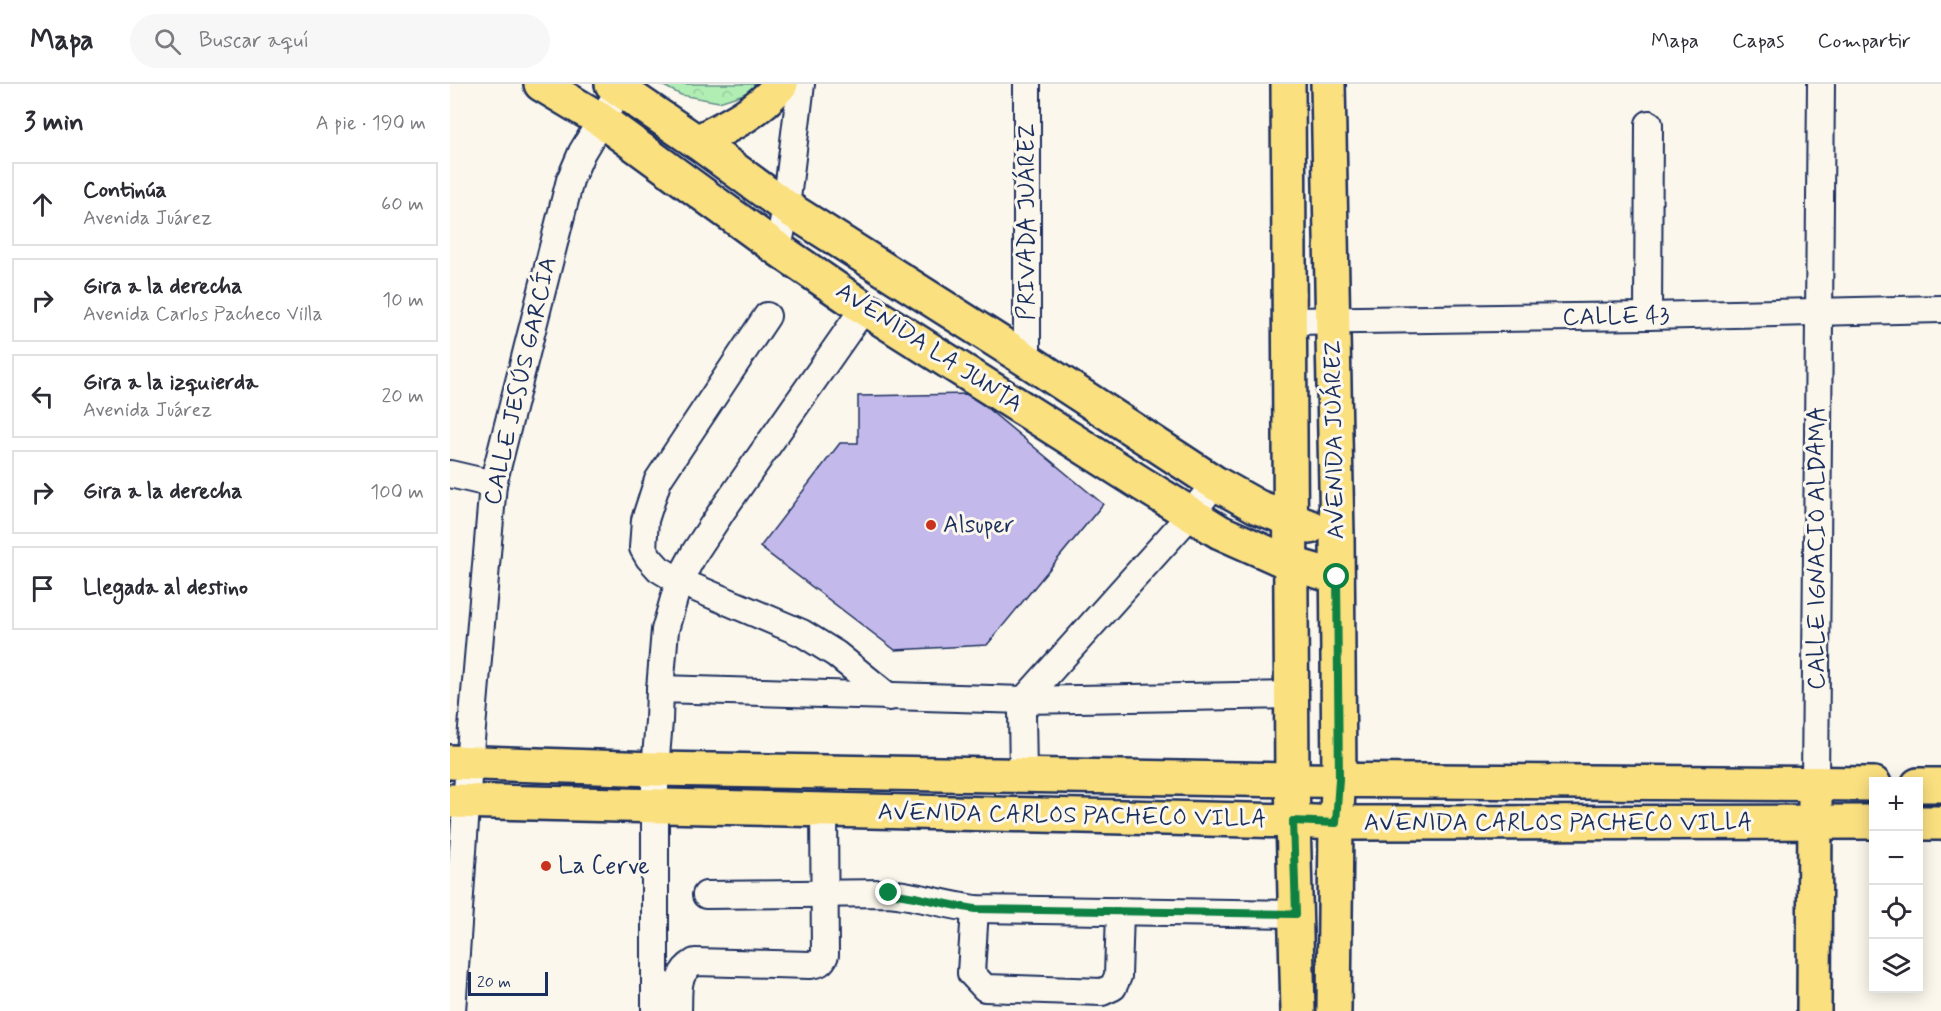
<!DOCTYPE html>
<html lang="es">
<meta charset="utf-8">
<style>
:root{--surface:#fff;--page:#f7f7f7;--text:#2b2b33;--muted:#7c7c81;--line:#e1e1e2}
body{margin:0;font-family:Mynerve,sans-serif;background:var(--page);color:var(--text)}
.controls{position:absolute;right:18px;bottom:18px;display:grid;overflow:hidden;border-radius:0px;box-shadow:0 3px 15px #0003}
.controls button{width:54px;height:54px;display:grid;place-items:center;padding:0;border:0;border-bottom:2px solid var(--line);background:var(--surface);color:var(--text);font:30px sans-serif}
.scale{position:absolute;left:18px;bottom:15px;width:80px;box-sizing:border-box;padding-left:6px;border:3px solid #1b2f5e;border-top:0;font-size:16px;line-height:21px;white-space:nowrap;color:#1b2f5e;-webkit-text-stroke:4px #fbf7ec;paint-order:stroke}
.stop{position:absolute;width:18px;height:18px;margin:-14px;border:4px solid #0b8043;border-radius:50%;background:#fff}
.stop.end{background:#0b8043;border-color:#fff;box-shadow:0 2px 6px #0008}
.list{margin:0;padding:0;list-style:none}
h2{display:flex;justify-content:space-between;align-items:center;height:78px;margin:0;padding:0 24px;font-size:26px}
h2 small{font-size:20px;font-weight:400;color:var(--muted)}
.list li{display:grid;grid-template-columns:39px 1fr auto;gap:18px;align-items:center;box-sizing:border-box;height:84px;margin:0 12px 12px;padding:0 12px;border:2px solid var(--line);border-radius:0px}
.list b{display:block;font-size:22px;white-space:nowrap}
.list p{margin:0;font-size:20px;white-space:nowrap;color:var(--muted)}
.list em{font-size:20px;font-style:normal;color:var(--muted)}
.icon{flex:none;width:33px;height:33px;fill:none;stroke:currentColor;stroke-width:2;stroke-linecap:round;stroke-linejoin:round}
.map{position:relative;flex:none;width:1491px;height:927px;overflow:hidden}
header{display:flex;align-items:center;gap:36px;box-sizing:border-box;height:84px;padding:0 30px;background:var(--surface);border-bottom:2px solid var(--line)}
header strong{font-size:28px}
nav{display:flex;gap:33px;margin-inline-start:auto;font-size:21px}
.search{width:420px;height:54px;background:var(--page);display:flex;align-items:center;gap:15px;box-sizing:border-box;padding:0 21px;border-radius:33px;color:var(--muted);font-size:22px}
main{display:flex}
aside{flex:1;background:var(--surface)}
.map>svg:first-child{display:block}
.forest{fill:url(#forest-crowns);stroke:#668e89;stroke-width:1.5}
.building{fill:#c4b9eb;stroke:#1b2f5e;stroke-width:1.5}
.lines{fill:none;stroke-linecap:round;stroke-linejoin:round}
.minor-casing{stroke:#1b2f5e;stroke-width:30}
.major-casing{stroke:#1b2f5e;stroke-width:38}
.minor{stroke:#fbf7ec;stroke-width:26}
.major{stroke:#fbe080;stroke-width:33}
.route{stroke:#0b8043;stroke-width:8}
.poi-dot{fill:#c8321e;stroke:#fbf7ec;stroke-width:2}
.labels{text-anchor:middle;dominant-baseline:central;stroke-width:6;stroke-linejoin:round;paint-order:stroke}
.street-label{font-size:24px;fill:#1b2f5e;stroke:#fbf7ec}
.poi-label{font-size:24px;fill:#1b2f5e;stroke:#fbf7ec;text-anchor:start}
</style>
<header>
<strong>Mapa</strong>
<div class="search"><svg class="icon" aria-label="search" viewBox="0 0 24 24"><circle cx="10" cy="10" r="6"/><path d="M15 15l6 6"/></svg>Buscar aquí</div>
<nav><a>Mapa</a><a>Capas</a><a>Compartir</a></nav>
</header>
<main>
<aside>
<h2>3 min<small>A pie · 190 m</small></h2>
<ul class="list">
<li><svg class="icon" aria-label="ahead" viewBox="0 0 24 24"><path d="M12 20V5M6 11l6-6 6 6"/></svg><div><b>Continúa</b><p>Avenida Juárez</p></div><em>60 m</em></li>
<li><svg class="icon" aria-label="right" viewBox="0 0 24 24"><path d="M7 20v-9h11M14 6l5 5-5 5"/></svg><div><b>Gira a la derecha</b><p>Avenida Carlos Pacheco Villa</p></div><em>10 m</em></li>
<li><svg class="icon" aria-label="left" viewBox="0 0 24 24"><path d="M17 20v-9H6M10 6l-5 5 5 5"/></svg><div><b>Gira a la izquierda</b><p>Avenida Juárez</p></div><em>20 m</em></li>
<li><svg class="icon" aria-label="right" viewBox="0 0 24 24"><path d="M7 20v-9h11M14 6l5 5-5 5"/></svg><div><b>Gira a la derecha</b></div><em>100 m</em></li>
<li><svg class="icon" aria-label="arrive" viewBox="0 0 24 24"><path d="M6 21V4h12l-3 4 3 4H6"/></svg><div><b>Llegada al destino</b></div></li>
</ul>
</aside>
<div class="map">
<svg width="1491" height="927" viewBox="0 0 1491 927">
<defs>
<pattern id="forest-crowns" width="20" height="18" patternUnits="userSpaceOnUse" patternTransform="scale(1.5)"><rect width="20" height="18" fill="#b0eeb4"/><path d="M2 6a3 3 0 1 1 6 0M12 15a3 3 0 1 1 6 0" fill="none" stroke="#97cc9d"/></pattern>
</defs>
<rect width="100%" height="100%" fill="#fbf7ec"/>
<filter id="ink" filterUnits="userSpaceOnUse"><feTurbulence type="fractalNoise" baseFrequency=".0167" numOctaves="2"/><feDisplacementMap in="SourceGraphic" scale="12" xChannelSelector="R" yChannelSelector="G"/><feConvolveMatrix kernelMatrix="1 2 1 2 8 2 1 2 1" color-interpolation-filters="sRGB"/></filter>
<g filter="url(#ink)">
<!-- forest -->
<polygon class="forest" points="210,0 308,0 303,7 269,18 231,11"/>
<!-- building -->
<polygon class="building" points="520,310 653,420 537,561 445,566 310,463 390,359 408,359 408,312"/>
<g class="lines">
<!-- minor casing -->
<g class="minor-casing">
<g id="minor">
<polyline points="328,165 336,123 351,0"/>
<polyline points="317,232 208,396 195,436 193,464 199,474 209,485 229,497 352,549 386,570 439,613"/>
<polyline points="1198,232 1199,40"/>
<polyline points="841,237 1198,232 1491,225"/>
<polyline points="577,276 577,0"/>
<polyline points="0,390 43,400"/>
<polyline points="210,605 215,546 229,497 245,468 272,427 414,224"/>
<polyline points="573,690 572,629 574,616 741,430 765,399"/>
<polyline points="1365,700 1371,0"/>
<path d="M256,811L439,809C468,812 496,821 525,825L846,830"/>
<polyline points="525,825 521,889 535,904 652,908 663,903 668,892 670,827"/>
<polyline points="2,927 19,679 43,400 120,96 132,68 170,5"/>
<polyline points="205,927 205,685 209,637 210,605 574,616 842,611"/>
<path d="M228,927C229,906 225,889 245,878L360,881C368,880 372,879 375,871L374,726"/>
</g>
</g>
<!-- major casing -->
<g class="major-casing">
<g id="major">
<polyline points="91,0 151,36 328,165 414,224 692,400 770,448 842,480 887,493"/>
<polyline points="162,0 247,58 336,123 577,276 765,399 808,423 860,443"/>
<polyline points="838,0 842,696 848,927"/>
<polyline points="878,0 887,452 889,695 886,739 884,927"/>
<path d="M247,58C278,42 308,28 331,0"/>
<polyline points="0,678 205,685 842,696 1424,700"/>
<polyline points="1468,701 1491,701"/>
<polyline points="0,717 843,737 886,739 1424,738"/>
<polyline points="1468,739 1491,739"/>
<polyline points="1364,927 1365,716"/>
</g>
</g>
<!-- minor -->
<use href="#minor" class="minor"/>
<!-- major -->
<use href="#major" class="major"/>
</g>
</g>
<g class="lines" filter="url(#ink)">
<!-- route -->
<path class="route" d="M439,809C468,812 496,821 525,825L846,830L843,737L886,739L889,695L887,493"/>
</g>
<!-- markers -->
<g class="poi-dot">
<circle cx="481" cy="441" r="6"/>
<circle cx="96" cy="782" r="6"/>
</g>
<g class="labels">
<!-- street labels -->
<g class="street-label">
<text transform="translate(577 138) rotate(-90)">PRIVADA JUÁREZ</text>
<text transform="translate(1166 233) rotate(-1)">CALLE 43</text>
<text transform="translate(479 264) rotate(33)">AVENIDA LA JUNTA</text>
<text transform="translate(71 297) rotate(-77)">CALLE JESÚS GARCÍA</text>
<text transform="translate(885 356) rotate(-91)">AVENIDA JUÁREZ</text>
<text transform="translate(1367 464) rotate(-90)">CALLE IGNACIO ALDAMA</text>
<text transform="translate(622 732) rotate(1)">AVENIDA CARLOS PACHECO VILLA</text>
<text x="1108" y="739">AVENIDA CARLOS PACHECO VILLA</text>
</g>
<!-- poi labels -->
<g class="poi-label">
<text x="493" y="441">Alsuper</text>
<text x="108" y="782">La Cerve</text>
</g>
</g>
</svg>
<div class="controls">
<button>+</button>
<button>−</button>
<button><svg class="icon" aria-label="locate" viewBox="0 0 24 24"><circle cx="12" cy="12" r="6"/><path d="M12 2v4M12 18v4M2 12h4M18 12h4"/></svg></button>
<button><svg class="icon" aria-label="layers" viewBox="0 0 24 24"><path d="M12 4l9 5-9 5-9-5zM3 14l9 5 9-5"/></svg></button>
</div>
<div class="scale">20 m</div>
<div class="stop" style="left:887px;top:493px"></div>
<div class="stop end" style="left:439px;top:809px"></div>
</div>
</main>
